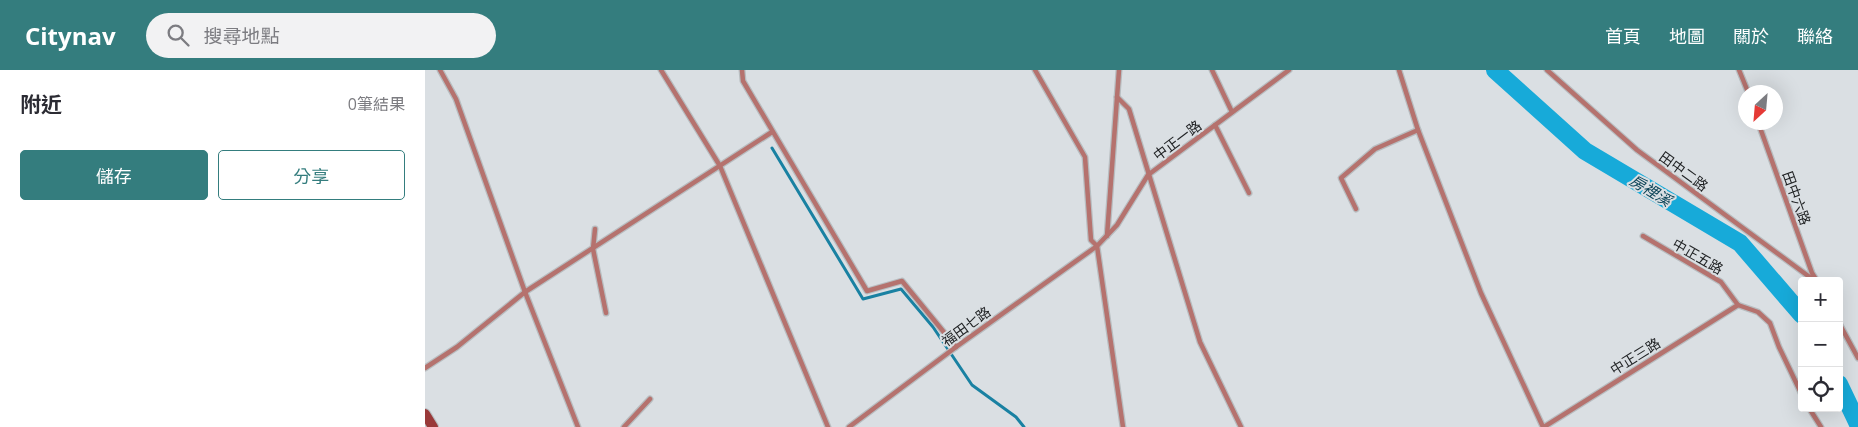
<!DOCTYPE html>
<html lang="zh-TW">
<meta charset="utf-8">
<style>
:root{--surface:#fff;--page:#f2f2f3;--text:#2b2b33;--muted:#7c7c81;--line:#e1e1e2;--accent:#347d7e}
body{margin:0;font-family:"Open Sans","Noto Sans TC",sans-serif;background:var(--page);color:var(--text)}
.controls{position:absolute;right:15px;bottom:15px;display:grid;overflow:hidden;border-radius:5px;box-shadow:0 5px 20px #0002}
.controls button{width:45px;height:45px;display:grid;place-items:center;padding:0;border:0;border-bottom:1px solid var(--line);background:var(--surface);color:var(--text);font:25px sans-serif}
.compass{position:absolute;left:1313px;top:15px;width:45px;height:45px;border-radius:50%;background:var(--surface);box-shadow:0 5px 20px #0002;rotate:206deg}
.list{margin:0;padding:0;list-style:none}
h2{display:flex;justify-content:space-between;align-items:center;height:65px;margin:0;padding:0 20px;font-size:21px}
h2 small{font-size:16px;font-weight:400;color:var(--muted)}
.actions{display:flex;gap:10px;padding:15px 20px}
.actions a{flex:1;padding:11px 0;border:1px solid var(--accent);border-radius:5px;text-align:center;font-size:18px;color:var(--accent)}
.actions .main{background:var(--accent);color:#fff}
.icon{flex:none;width:28px;height:28px;fill:none;stroke:currentColor;stroke-width:2;stroke-linecap:round;stroke-linejoin:round}
.map{position:relative;flex:none;width:1433px;height:357px;overflow:hidden}
header{display:flex;align-items:center;gap:30px;box-sizing:border-box;height:70px;padding:0 25px;background:var(--accent);color:#fff}
header strong{font-size:24px}
nav{display:flex;gap:28px;margin-inline-start:auto;font-size:18px}
.search{width:350px;height:45px;background:var(--page);display:flex;align-items:center;gap:12px;box-sizing:border-box;padding:0 18px;border-radius:28px;color:var(--muted);font-size:19px}
main{display:flex}
aside{flex:1;background:var(--surface)}
.map>svg:first-child{display:block}
.lines{fill:none;stroke-linecap:round;stroke-linejoin:round}
.stream{stroke:#1981a2;stroke-width:3}
.river{stroke:#17aad9;stroke-width:18}
.lane-casing{stroke:#b8bdc0;stroke-width:7}
.secondary-casing{stroke:#b8bdc0;stroke-width:12}
.lane{stroke:#b5726e;stroke-width:4.5}
.secondary{stroke:#993939;stroke-width:10}
.labels{text-anchor:middle;dominant-baseline:central;stroke-width:4;stroke-linejoin:round;paint-order:stroke}
.street-label{font-size:14px;fill:#1e2022;stroke:#dadfe3}
.water-label{font-size:15px;font-style:italic;fill:#063f53;stroke:#dadfe3}
</style>
<header>
<strong>Citynav</strong>
<div class="search"><svg class="icon" aria-label="search" viewBox="0 0 24 24"><circle cx="10" cy="10" r="6"/><path d="M15 15l6 6"/></svg>搜尋地點</div>
<nav><a>首頁</a><a>地圖</a><a>關於</a><a>聯絡</a></nav>
</header>
<main>
<aside>
<h2>附近<small>0筆結果</small></h2>
<ul class="list">
</ul>
<div class="actions"><a class="main">儲存</a><a>分享</a></div>
</aside>
<div class="map">
<svg width="1433" height="357" viewBox="0 0 1433 357">
<rect width="100%" height="100%" fill="#dadfe3"/>
<g class="lines">
<!-- stream -->
<polyline class="stream" points="347,78 438,229 476,219 508,257 547,315 591,347 599,357"/>
<!-- river -->
<g class="river">
<polyline points="1070,0 1160,81 1315,173 1377,245"/>
<polyline points="1414,314 1433,354"/>
</g>
<!-- lane casing -->
<g class="lane-casing">
<g id="lane">
<polyline points="15,0 31,29 100,222 153,357"/>
<polyline points="236,0 295,96 403,357"/>
<polyline points="317,0 318,11 442,221 477,211 531,277"/>
<polyline points="610,0 660,87 666,170 672,176 698,357"/>
<polyline points="787,0 807,42"/>
<polyline points="974,0 993,60 1056,223 1118,357"/>
<polyline points="1122,0 1212,80 1390,211"/>
<polyline points="1314,0 1323,22"/>
<polyline points="692,27 704,39 775,272 816,357"/>
<polyline points="1333,52 1387,203 1392,211"/>
<polyline points="790,55 824,123"/>
<polyline points="931,139 916,108 950,79 993,60"/>
<polyline points="170,159 168,179 181,243"/>
<polyline points="682,166 694,0"/>
<polyline points="1218,166 1296,212 1313,235 1333,242 1345,253 1354,277 1377,325"/>
<polyline points="1414,253 1433,288"/>
<polyline points="0,298 32,277 100,222 347,62"/>
<polyline points="1384,338 1396,357"/>
<polyline points="199,357 225,329"/>
<polyline points="424,357 531,277 672,176 692,155 723,105 864,0"/>
<polyline points="1119,357 1313,235"/>
</g>
</g>
<!-- secondary casing -->
<g class="secondary-casing">
<polyline id="secondary" points="0,344 8,357"/>
</g>
<!-- lane -->
<use href="#lane" class="lane"/>
<!-- secondary -->
<use href="#secondary" class="secondary"/>
</g>
<g class="labels">
<!-- street labels -->
<g class="street-label">
<text transform="translate(752 70) rotate(-37)">中正一路</text>
<text transform="translate(1259 101) rotate(36)">田中二路</text>
<text transform="translate(1372 128) rotate(70)">田中六路</text>
<text transform="translate(1273 186) rotate(30)">中正五路</text>
<text transform="translate(541 256) rotate(-36)">福田七路</text>
<text transform="translate(1210 286) rotate(-32)">中正三路</text>
</g>
<!-- water labels -->
<g class="water-label">
<text transform="translate(1226 120) rotate(31)">房裡溪</text>
</g>
</g>
</svg>
<div class="controls">
<button>+</button>
<button>−</button>
<button><svg class="icon" aria-label="locate" viewBox="0 0 24 24"><circle cx="12" cy="12" r="6"/><path d="M12 2v4M12 18v4M2 12h4M18 12h4"/></svg></button>
</div>
<svg class="compass" viewBox="-18 -18 36 36"><path d="M0-13l5 13h-10z" fill="#e53935"/><path d="M0 13l5-13h-10z" fill="#7c7c81"/></svg>
</div>
</main>
